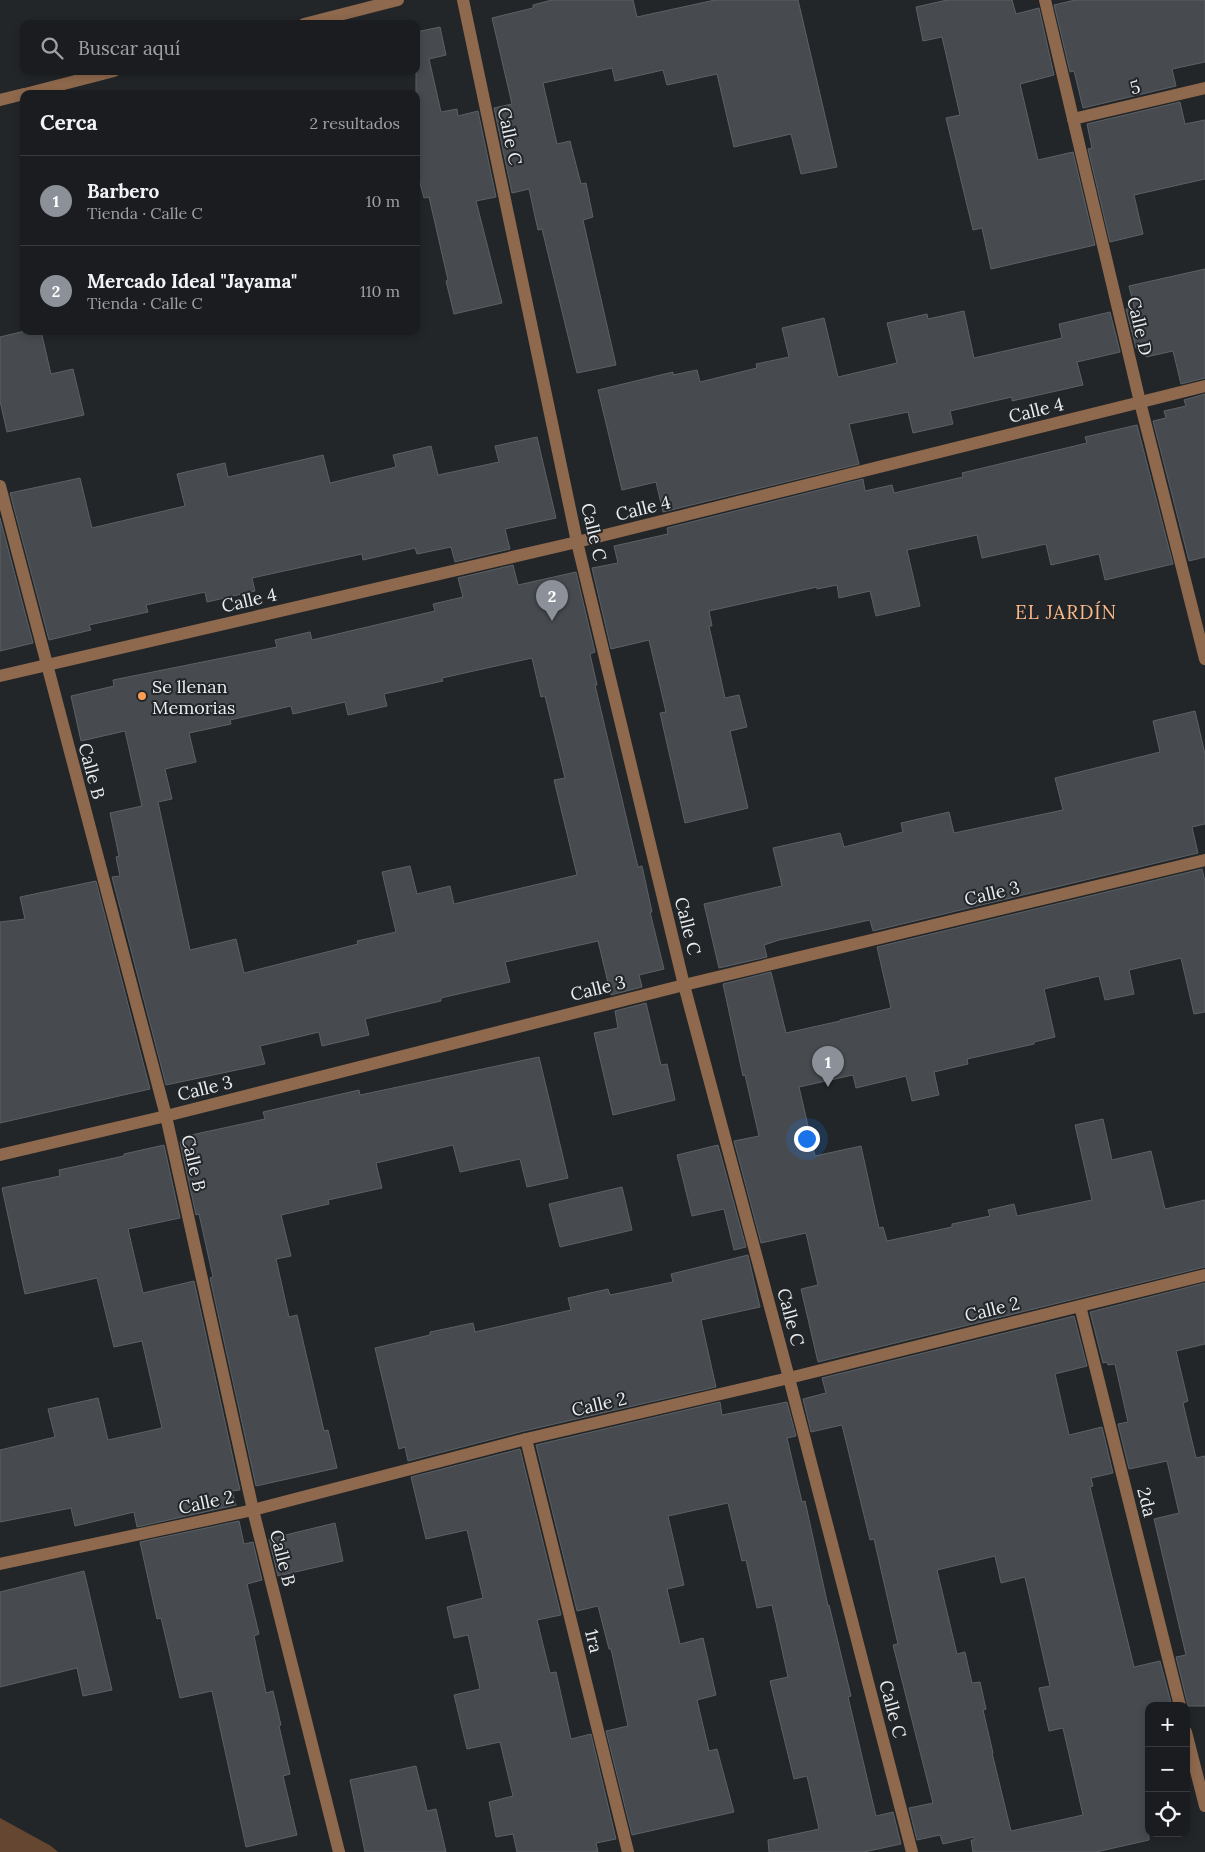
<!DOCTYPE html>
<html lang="es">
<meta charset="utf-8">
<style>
:root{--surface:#1a1c1f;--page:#27292c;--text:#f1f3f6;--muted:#9fa1a4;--line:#383a3d;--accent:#8c9099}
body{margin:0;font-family:Lora,serif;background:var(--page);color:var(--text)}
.controls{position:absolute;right:15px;bottom:15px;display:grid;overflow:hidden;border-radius:10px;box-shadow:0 2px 8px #0003}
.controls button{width:45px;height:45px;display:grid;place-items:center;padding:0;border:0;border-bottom:1px solid var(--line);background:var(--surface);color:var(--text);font:25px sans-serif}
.you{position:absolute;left:806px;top:1138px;width:18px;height:18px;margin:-12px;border:4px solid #fff;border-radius:50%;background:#1a73e8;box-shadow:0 0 0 8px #1a73e833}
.badge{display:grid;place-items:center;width:32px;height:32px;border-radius:50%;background:var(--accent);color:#fff;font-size:16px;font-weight:700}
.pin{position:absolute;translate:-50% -41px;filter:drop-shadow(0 1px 2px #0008)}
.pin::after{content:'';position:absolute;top:26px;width:18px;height:15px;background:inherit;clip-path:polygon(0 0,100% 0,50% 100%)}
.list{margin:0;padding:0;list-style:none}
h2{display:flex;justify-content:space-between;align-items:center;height:65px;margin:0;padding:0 20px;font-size:21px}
h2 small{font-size:16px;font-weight:400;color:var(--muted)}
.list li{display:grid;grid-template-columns:32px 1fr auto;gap:15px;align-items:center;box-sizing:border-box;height:90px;padding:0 20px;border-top:1px solid var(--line)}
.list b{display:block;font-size:19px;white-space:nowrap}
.list p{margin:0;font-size:16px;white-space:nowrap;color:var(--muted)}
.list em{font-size:16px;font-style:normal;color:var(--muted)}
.icon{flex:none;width:28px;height:28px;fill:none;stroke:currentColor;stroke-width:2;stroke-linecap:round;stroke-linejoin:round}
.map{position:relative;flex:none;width:1205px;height:1852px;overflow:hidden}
.search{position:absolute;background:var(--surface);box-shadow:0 2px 8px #0003;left:20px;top:20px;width:400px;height:55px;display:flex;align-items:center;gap:12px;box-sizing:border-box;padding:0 18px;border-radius:10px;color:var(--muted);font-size:19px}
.panel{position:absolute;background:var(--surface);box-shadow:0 2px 8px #0003;left:20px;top:90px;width:400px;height:245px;border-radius:10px}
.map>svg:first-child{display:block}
.green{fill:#644631}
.building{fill:#474b50;stroke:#5c6165;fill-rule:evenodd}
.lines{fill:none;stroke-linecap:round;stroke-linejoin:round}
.minor{stroke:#8f694d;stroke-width:12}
.poi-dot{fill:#fc9d54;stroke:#222629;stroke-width:2}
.labels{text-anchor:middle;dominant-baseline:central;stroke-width:4;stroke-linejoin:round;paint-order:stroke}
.street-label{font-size:18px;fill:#eaecef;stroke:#222629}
.poi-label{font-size:18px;fill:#eaecef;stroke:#222629;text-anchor:start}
.neighbourhood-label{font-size:19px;letter-spacing:1px;fill:#fcb989;stroke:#222629}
</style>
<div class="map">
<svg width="1205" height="1852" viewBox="0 0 1205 1852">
<rect width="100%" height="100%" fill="#222629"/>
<!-- green -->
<polygon class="green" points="0,1818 51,1846 58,1852 0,1852"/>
<!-- building -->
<g class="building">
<polygon points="552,0 633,0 637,17 715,0 798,0 837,167 801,174 791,134 734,147 717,74 667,85 663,70 615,81 612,68 543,83 557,144 570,141 581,184 586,183 593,217 583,220 616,365 577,373 542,229 538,230 529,189 512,193 494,108 512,104 492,18 533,8 533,5"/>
<polygon points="947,0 1012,0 1016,14 1039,8 1054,75 1020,84 1038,160 1073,152 1095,245 991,269 982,228 973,230 946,118 960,115 942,37 923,41 916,7"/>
<polygon points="1075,0 1205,0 1205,62 1172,69 1176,86 1083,108 1074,71 1070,72 1054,5"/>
<polygon points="440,27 446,55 429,59 441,112 457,109 458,116 478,111 496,197 476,201 502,303 454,314 446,281 448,280 429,197 424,198 416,168 416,32"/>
<polygon points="1180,102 1185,124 1205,120 1205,179 1134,195 1143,234 1110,242 1088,149 1092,148 1087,124"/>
<polygon points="1205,269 1205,378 1181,384 1173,351 1146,357 1144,347 1136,348 1126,309 1134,307 1129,286"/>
<polygon points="964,311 974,358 1062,338 1059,324 1110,312 1120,352 1077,362 1083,385 1012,401 1012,397 950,411 953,424 913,433 908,412 849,424 859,464 663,512 656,482 622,490 598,390 673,372 673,375 697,370 700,382 757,368 756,364 789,357 782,328 824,318 838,377 897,363 887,323 927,314 928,319"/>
<polygon points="25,331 41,331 51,374 73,369 84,415 7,432 0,401 0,337"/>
<polygon points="1205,394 1205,557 1189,561 1153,421 1166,418 1164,411 1186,406 1184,400"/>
<polygon points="1137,425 1173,564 1105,580 1099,554 1051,565 1046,544 982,558 977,535 907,550 920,606 876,616 870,591 839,598 837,585 817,589 817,587 709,611 712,626 709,626 725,698 739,695 747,727 730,731 748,808 685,823 660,713 666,712 649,640 611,649 592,568 618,563 614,546 668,534 667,528 863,479 865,491 892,485 894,493 963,477 962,473 1087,443 1085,437"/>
<polygon points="537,437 556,518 505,529 510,549 455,562 451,547 417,554 415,548 363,560 362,554 252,578 255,591 207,602 205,592 146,605 148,612 89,625 91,630 49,640 10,493 80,478 92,528 185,506 177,474 225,463 228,477 323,455 330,483 396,467 393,455 431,446 438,475 499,462 495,446"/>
<polygon points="0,518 33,643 0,651"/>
<path d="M513,565L518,585L576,572L595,652L590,654L597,685H595L638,867L642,866L652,912H650L664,969L639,975L642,987L611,995L598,941L505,962L510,982L441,998V1001L365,1019L369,1035L322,1046L319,1032L260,1046L265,1064L166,1085L112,877L120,876L116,857L119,856L110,813L142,806L125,731L81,741L71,696L114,686L113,680L277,647L275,640L310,632L312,640L435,611L433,604L463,597L458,578ZM532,658L541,697L545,696L565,778L554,780L577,875L454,904L450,886L417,894L410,866L382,872L396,932L357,941L358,944L244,973L236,939L190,950L158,802L172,799L165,769L196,762L189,733L231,724L230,720L291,706L293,714L345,702L348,715L387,706L384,694L443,681L442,678Z"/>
<polygon points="1195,711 1205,754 1205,824 1192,827 1198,853 873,931 870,920 779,940 764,945 767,957 719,968 704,904 782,886 773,848 840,833 844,847 903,832 901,823 949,812 954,833 1063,810 1055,778 1160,752 1153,721"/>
<polygon points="1202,869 1205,881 1205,1012 1194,1014 1181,958 1129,970 1134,994 1105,1000 1099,976 1044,989 1055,1037 1034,1042 1034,1044 967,1059 968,1064 934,1072 939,1095 912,1101 906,1076 856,1088 853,1075 799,1087 815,1156 861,1146 879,1228 883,1227 887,1241 952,1227 952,1224 990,1216 988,1210 1014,1204 1017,1216 1092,1200 1075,1125 1103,1119 1112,1160 1151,1151 1165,1209 1205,1200 1205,1267 818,1362 801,1289 818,1285 806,1233 761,1243 734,1141 759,1136 745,1075 743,1076 723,984 771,972 786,1033 840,1021 840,1020 891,1008 877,947"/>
<polygon points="96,881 150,1089 0,1123 0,922 25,919 20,897"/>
<polygon points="646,1003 661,1065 667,1064 675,1100 613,1115 594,1033 618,1028 615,1011"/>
<polygon points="539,1057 568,1178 527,1187 520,1159 460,1172 453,1145 376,1163 382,1188 328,1200 329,1204 281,1215 291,1256 276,1259 289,1317 297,1315 324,1431 328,1430 337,1468 256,1486 210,1278 213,1277 199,1214 196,1215 180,1142 183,1141 182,1137 265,1119 263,1112 359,1090 360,1095"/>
<polygon points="164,1145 180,1218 128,1229 143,1293 194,1281 240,1490 232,1491 236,1505 137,1527 134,1512 75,1526 71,1508 0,1522 0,1450 55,1437 48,1409 98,1398 108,1440 162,1428 142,1341 114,1347 97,1278 25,1294 2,1188 60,1176 59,1170 124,1156 124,1154"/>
<polygon points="718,1145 746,1247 734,1250 724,1209 692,1216 677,1155"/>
<polygon points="622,1187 632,1230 560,1247 549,1204"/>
<polygon points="748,1255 760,1307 701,1320 716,1387 524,1431 408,1461 405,1447 399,1449 375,1348 430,1335 430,1332 473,1323 475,1332 571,1310 568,1298 608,1289 610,1295 673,1282 671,1274"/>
<polygon points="1205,1283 1205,1344 1176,1351 1188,1401 1183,1403 1196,1458 1205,1456 1205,1706 1188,1706 1176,1657 1186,1655 1154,1519 1179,1513 1167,1461 1129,1469 1118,1424 1128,1422 1115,1364 1108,1365 1107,1362 1103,1363 1090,1312"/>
<path d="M1074,1316L1087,1366L1055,1374L1069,1435L1102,1427L1113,1473L1091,1478L1093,1486L1090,1487L1134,1667L1160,1661L1172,1706H1149V1840L1096,1852H973L971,1840H974V1837L943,1844L940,1835L917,1840L909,1808L933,1803L893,1645L898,1644L874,1539L870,1540L842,1425L811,1432L803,1399L826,1393L822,1378ZM995,1556L1001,1583L1025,1577L1050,1686L1039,1688L1049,1731L1063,1728L1083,1815L1011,1831L992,1753H993L983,1710L986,1709L980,1682L972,1683L965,1652L957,1654L937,1570Z"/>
<polygon points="720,1402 722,1415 787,1402 796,1436 787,1438 802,1502 805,1501 828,1606 829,1605 851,1696 848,1697 876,1816 893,1812 901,1844 864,1852 769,1852 768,1840 819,1829 807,1776 794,1779 770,1681 788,1677 772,1605 757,1608 746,1560 742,1561 728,1503 668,1516 684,1585 667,1589 680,1644 703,1638 716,1695 697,1700 709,1751 717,1749 734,1812 632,1835 606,1731 628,1726 611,1649 609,1649 598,1606 577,1611 536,1445"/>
<polygon points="520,1449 561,1615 537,1620 550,1673 556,1672 571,1739 591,1734 616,1839 596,1843 598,1852 517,1852 513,1834 496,1837 489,1802 513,1796 500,1742 467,1749 454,1695 480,1689 468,1635 454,1638 447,1607 483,1598 467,1530 426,1539 411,1477"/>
<polygon points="239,1521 244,1544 253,1542 262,1580 247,1584 259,1634 254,1636 266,1693 273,1691 281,1725 279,1726 290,1774 283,1776 297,1835 246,1847 212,1691 180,1698 161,1618 157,1619 140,1542"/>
<polygon points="335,1523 343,1561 278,1576 269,1539"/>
<polygon points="84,1571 112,1690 83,1696 77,1668 0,1687 0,1592"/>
<polygon points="416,1766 427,1811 436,1809 446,1852 365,1852 350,1780"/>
</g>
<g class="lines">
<!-- minor -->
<g class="minor">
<polyline points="463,0 577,542 684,985 789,1378 912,1852"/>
<polyline points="1045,0 1140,402 1205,659"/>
<polyline points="304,24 398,0"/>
<polyline points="25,94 114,71"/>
<polyline points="0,100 24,94"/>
<polyline points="1073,119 1205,88"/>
<polyline points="0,486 166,1116 253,1510 339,1852"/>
<polyline points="0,676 577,542 1205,386"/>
<polyline points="0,1155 166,1116 684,985 1205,860"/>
<polyline points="1080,1306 1180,1706"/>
<polyline points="526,1439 628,1852"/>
<polyline points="0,1564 253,1510 526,1439 789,1378 1205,1275"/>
<polyline points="1186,1732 1205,1806"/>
</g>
</g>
<!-- markers -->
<circle class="poi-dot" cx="142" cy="696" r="5"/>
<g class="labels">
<!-- street labels -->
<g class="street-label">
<text transform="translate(1135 87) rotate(-13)">5</text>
<text transform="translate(510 136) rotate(78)">Calle C</text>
<text transform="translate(1140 326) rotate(77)">Calle D</text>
<text transform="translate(1036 410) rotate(-14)">Calle 4</text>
<text transform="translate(643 508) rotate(-14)">Calle 4</text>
<text transform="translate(594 532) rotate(77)">Calle C</text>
<text transform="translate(249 600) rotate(-13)">Calle 4</text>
<text transform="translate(92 771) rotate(75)">Calle B</text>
<text transform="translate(992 893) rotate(-13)">Calle 3</text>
<text transform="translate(688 926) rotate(76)">Calle C</text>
<text transform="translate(598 988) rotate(-14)">Calle 3</text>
<text transform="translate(205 1088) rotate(-14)">Calle 3</text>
<text transform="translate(194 1163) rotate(77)">Calle B</text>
<text transform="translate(992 1309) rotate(-14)">Calle 2</text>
<text transform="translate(791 1317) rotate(75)">Calle C</text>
<text transform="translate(599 1404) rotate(-13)">Calle 2</text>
<text transform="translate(206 1502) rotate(-12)">Calle 2</text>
<text transform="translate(1147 1502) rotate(76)">2da</text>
<text transform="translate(283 1558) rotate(76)">Calle B</text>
<text transform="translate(594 1641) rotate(76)">1ra</text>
<text transform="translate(893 1709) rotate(75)">Calle C</text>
</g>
<!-- poi labels -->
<g class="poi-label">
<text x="152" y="686">Se llenan<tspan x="152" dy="21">Memorias</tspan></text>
</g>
<!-- neighbourhood labels -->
<g class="neighbourhood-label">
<text x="1066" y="612">EL JARDÍN</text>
</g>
</g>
</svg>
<div class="controls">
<button>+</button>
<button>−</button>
<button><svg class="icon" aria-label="locate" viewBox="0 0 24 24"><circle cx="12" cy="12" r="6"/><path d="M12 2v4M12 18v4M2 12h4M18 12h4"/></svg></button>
</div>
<div class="you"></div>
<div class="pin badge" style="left:828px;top:1087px">1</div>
<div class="pin badge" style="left:552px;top:621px">2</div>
<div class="search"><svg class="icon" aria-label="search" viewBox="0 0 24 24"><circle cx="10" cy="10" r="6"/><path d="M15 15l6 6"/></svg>Buscar aquí</div>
<section class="panel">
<h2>Cerca<small>2 resultados</small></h2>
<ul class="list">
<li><span class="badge">1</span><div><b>Barbero</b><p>Tienda · Calle C</p></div><em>10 m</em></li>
<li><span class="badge">2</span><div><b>Mercado Ideal &quot;Jayama&quot;</b><p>Tienda · Calle C</p></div><em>110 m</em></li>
</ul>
</section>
</div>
